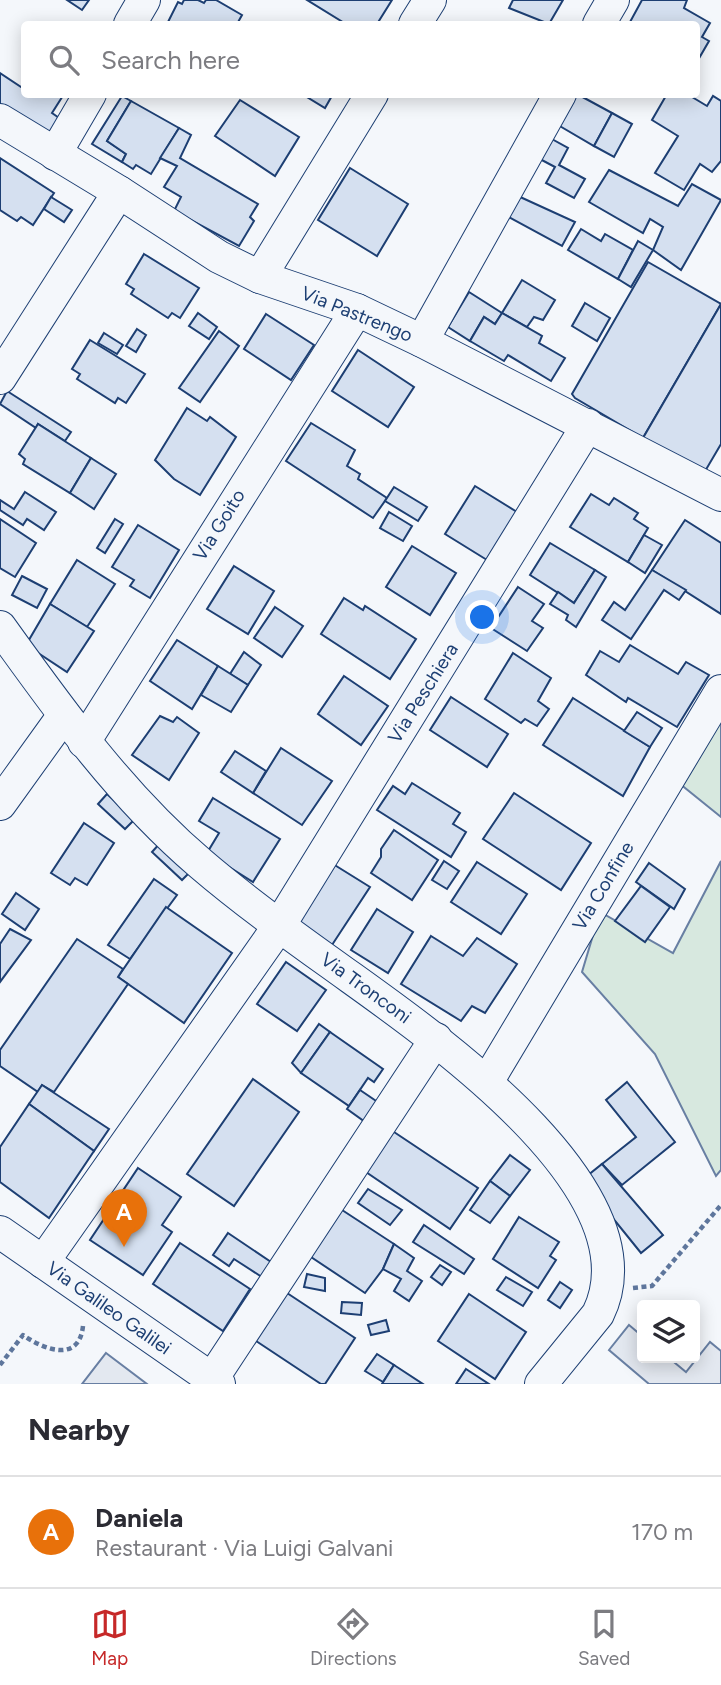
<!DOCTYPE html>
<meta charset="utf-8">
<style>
:root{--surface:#fff;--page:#f2f2f3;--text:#2b2b33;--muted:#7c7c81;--line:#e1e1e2;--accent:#c62828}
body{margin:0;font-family:Figtree,sans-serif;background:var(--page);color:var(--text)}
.controls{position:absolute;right:21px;bottom:21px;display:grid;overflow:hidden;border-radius:7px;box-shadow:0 4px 18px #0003}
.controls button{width:63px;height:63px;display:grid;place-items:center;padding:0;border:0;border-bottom:2px solid var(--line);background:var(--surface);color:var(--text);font:35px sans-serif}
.you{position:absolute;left:483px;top:618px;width:24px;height:24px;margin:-18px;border:5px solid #fff;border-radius:50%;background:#1a73e8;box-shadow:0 0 0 10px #1a73e833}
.badge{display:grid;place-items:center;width:46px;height:46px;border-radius:50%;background:var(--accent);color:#fff;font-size:23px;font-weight:700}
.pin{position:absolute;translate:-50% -58px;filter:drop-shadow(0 2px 4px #0008)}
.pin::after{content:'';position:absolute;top:37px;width:24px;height:21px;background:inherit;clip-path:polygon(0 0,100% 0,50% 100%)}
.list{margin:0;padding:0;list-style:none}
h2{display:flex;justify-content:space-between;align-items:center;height:91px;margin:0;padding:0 28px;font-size:30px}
h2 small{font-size:23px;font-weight:400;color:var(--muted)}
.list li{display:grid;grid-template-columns:46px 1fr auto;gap:21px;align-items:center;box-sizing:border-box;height:112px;padding:0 28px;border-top:2px solid var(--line)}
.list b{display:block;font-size:26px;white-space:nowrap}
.list p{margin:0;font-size:23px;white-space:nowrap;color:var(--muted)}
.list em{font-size:23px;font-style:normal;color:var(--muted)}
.icon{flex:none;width:38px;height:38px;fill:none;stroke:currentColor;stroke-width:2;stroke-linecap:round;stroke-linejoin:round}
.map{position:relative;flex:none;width:721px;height:1384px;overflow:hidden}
.search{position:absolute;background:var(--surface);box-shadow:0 4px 18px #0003;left:21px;right:21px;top:21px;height:77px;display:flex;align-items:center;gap:18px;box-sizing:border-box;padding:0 24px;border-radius:7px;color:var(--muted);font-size:26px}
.sheet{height:203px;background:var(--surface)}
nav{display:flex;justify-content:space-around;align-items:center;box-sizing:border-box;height:98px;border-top:2px solid var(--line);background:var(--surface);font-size:19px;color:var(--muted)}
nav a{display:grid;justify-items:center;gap:4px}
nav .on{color:var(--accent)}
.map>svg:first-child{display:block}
.green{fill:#d7e8df;stroke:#687fa3;stroke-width:2}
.parking{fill:#e3e8f0;stroke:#687fa3;stroke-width:2}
.building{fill:#d5e0f0;stroke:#1d3f73;stroke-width:2}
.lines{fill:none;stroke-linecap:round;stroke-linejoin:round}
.minor-casing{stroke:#1d3f73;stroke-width:34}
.path{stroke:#5e769c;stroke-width:4.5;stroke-dasharray:5 3.5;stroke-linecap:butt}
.minor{stroke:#f4f7fb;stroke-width:32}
.labels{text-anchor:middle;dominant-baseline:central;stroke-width:5;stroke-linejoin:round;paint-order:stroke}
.street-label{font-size:19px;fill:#1d3f73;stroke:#f4f7fb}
</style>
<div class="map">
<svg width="721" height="1384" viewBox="0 0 721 1384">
<rect width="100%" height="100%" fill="#f4f7fb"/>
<!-- green -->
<g class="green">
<polygon points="721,692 721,817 669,775"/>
<polygon points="721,861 721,1170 716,1176 655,1054 582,972 600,912 673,953"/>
</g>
<!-- parking -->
<g class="parking">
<polygon points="629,1325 642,1336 642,1358 669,1358 686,1372 710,1342 721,1351 721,1384 649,1384 609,1350"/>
<polygon points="106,1353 147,1384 82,1384"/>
</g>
<!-- building -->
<g class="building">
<polygon points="67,0 89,0 82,10"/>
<polygon points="184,0 198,0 204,3 206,0 216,0 242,15 237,24 167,24 178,2 182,4"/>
<polygon points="307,0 392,0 377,24 346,24"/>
<polygon points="513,0 563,0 549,24 509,8"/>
<polygon points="642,0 687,0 684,8 710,23 702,37 709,41 698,60 696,24 634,24 630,22"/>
<polygon points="0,73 24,89 24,94 64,94 52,113 62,120 50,140 0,107"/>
<polygon points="302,94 333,94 325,108"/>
<polygon points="577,94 612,113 594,146 558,125"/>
<polygon points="667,94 687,94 707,106 713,96 721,101 721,161 712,172 700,164 684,190 655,173 678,136 652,120"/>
<polygon points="122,96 131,101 107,141 126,154 122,162 92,144"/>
<polygon points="240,100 299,137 275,176 215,136"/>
<polygon points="131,101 179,128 151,174 136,165 133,169 122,162 126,154 107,141"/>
<polygon points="612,113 632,124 614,157 594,146"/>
<polygon points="179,128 191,135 180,158 258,204 250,217 254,221 239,246 174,211 181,197 164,187 177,166 160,158"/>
<polygon points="550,138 568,148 559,165 585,179 574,198 546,183 555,167 538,158"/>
<polygon points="0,158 54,193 33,225 21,217 17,221 0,210"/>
<polygon points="350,168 408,204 377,256 318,220"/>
<polygon points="609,170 678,206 692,184 721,200 681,270 653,250 663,227 650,219 643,233 589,202"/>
<polygon points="518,196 575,222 562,246 507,216"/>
<polygon points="51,197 72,210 64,222 44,209"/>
<polygon points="581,229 601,241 605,234 633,250 618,279 568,250"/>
<polygon points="638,241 653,250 631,287 618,279"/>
<polygon points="144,254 199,288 180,318 172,313 168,318 131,294 134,289 126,284"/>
<polygon points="648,262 721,304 643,438 575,398 572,394"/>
<polygon points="522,280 555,300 543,320 534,317 527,327 502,313"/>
<polygon points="469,292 502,313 495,324 484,317 470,341 448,327"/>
<polygon points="585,303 610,318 597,341 572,326"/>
<polygon points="721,304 721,444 704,473 643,438"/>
<polygon points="198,313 217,327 209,339 189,326"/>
<polygon points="502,313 542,336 539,343 565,358 551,381 508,355 504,361 470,341 484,317 495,324"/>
<polygon points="266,314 314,345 291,380 244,349"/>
<polygon points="137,329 146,335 136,352 126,346"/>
<polygon points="219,331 239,346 200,402 179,388"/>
<polygon points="104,333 123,345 117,354 98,343"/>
<polygon points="90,340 145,374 126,403 118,398 115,403 77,379 80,374 72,369"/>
<polygon points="358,350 414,387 388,427 332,391"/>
<polygon points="7,391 71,432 65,441 38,424 36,428 0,404"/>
<polygon points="187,408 207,421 210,417 236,437 200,495 174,479 155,460"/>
<polygon points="311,423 355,450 347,466 360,474 358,479 387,498 373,518 286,461"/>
<polygon points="38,424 91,458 70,493 23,464 25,459 19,454"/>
<polygon points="91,458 116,474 94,509 70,493"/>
<polygon points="475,486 517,512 487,560 445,534"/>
<polygon points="394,487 427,507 418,521 385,501"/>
<polygon points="25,492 56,512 44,530 27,519 23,525 0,510 0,500 14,509"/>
<polygon points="591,494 609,505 614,498 638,513 634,519 648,528 628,562 570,527"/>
<polygon points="389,512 412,526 403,541 380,528"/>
<polygon points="0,519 36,543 15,577 0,568"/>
<polygon points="115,519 123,524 105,553 97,548"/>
<polygon points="685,520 721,543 721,614 652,570"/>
<polygon points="138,525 179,550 150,598 130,586 134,580 112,567"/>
<polygon points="644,535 662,545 645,573 628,562"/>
<polygon points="550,543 595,570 574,603 530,575"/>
<polygon points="412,546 456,573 430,615 386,587"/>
<polygon points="77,560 115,584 87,627 50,604"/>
<polygon points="234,566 274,591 248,634 207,609"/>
<polygon points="595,570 606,577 576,627 566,620 568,615 550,604 558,592 574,603"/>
<polygon points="652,570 686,590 679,600 664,590 631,639 602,620 614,602 625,610"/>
<polygon points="22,576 47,589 37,608 12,595"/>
<polygon points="518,587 544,604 532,621 543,628 527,651 491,628"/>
<polygon points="344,598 363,610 365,606 416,639 390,679 321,634"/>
<polygon points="50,604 94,631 67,672 26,645"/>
<polygon points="275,607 303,626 282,657 254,638"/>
<polygon points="177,640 218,666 192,709 150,681"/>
<polygon points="630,645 678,674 686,662 709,675 677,727 628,698 626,702 586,675 600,651 619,662"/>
<polygon points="244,652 261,665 248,685 230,674"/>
<polygon points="513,653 551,678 538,701 549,709 537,726 525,719 521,723 485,699"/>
<polygon points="218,666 248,685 231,712 201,695"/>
<polygon points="344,676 388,706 361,745 318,714"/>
<polygon points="451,697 508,734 487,767 430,730"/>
<polygon points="573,698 650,747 623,796 543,745"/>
<polygon points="637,712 662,728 650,747 624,731"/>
<polygon points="160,716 173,722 177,717 199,733 169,780 132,755"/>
<polygon points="281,748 332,781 302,825 253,793"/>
<polygon points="235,751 266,771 253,793 221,772"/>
<polygon points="412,783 460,813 453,824 466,832 451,857 377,810 393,786 405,794"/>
<polygon points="514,793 591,843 561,890 483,839"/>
<polygon points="107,794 135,819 125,829 98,804"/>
<polygon points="213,798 280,839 253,882 207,853 219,833 199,821"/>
<polygon points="84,823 114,843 87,885 75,878 70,885 51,873"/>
<polygon points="394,830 438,860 412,900 371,873 381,857 381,849"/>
<polygon points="161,842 191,871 182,880 152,852"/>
<polygon points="444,861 459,871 447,889 432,880"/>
<polygon points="477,862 527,894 501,934 451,902"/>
<polygon points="649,863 685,889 674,909 636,882"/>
<polygon points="333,864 370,887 332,945 296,922"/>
<polygon points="154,879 177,895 130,959 108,945"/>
<polygon points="641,886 670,907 645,942 615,921"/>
<polygon points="16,893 39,909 25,930 2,914"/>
<polygon points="166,907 232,953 184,1023 118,977"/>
<polygon points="377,909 413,932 388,973 351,950"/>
<polygon points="10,929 31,940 0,982 0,944"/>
<polygon points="431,936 463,956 477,938 517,964 485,1013 472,1006 461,1021 401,984"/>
<polygon points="77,939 123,969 118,977 128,984 54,1092 42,1085 38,1092 0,1066 0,1050"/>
<polygon points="286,962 326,990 297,1031 257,1004"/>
<polygon points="319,1024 330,1032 301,1073 292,1063"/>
<polygon points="330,1032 383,1069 374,1082 368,1078 349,1106 301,1073"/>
<polygon points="253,1079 299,1112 234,1206 187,1174"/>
<polygon points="627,1082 675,1142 622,1185 602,1164 636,1137 606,1100"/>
<polygon points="42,1085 109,1129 94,1151 29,1104"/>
<polygon points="360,1090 382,1105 368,1124 347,1109"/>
<polygon points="29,1104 94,1151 49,1218 0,1182 0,1147"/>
<polygon points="391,1130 478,1188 450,1229 363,1170"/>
<polygon points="510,1155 530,1170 510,1196 490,1181"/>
<polygon points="602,1164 663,1235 641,1253 582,1180"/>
<polygon points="138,1168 181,1197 162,1225 172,1232 143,1275 90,1240"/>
<polygon points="490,1181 510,1196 490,1223 470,1210"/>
<polygon points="368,1189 402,1210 390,1225 358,1203"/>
<polygon points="339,1208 394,1244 383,1269 365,1293 308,1255"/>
<polygon points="519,1217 559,1242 550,1256 556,1260 538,1288 493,1259"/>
<polygon points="424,1225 474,1259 464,1274 413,1242"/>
<polygon points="228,1233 274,1264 265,1279 234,1259 229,1266 213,1255"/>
<polygon points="180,1243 250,1289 223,1331 153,1284"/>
<polygon points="394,1244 414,1258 407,1271 422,1281 409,1301 394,1291 401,1279 383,1269"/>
<polygon points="440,1265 451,1272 442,1285 431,1277"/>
<polygon points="307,1274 325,1278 325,1291 304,1287"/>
<polygon points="506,1277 532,1292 523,1306 497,1290"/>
<polygon points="560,1282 572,1290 560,1308 548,1300"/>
<polygon points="284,1291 355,1338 325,1384 321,1384 253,1339"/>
<polygon points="469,1294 526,1332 495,1379 438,1341"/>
<polygon points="342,1302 362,1303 361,1315 341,1313"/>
<polygon points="386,1320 389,1331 371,1335 368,1325"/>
<polygon points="377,1354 394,1365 383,1382 365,1371"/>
<polygon points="394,1365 423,1384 382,1384"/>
<polygon points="466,1369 489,1384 456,1384"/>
</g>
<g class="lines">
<!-- minor casing -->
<g class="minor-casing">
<g id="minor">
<polyline points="130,24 144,0"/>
<polyline points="415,24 430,0"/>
<polyline points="599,24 613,0"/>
<polyline points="0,120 119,192 219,257 260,277 357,310 422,341 721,495"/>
<polyline points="55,154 90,94"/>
<polyline points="260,277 372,94"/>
<polyline points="422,341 560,94"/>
<polyline points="0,378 119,192"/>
<path d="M0,627C61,712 121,796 201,864C243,900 287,932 332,964C416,1025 660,1187 598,1314L541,1384"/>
<polyline points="84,742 357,310"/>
<polyline points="0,804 64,715"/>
<polyline points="487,1082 721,691"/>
<polyline points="0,1232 219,1384"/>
<polyline points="43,1262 279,926 588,425"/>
<polyline points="212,1379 436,1039"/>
</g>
</g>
<!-- path -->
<g class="path">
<polyline points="633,1288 652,1286 721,1205"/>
<path d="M0,1365L23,1335C43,1349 79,1364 83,1326"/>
</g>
<!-- minor -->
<use href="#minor" class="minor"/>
</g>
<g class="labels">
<!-- street labels -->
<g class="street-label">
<text transform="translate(357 314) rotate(22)">Via Pastrengo</text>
<text transform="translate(219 525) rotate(-58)">Via Goito</text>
<text transform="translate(423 693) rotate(-58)">Via Peschiera</text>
<text transform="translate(603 886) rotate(-59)">Via Confine</text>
<text transform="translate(366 988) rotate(36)">Via Tronconi</text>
<text transform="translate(109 1308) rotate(35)">Via Galileo Galilei</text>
</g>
</g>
</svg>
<div class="controls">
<button><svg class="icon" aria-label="layers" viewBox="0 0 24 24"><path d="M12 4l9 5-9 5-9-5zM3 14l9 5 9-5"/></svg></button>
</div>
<div class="you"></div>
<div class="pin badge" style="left:124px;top:1247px;background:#e8710a">A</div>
<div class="search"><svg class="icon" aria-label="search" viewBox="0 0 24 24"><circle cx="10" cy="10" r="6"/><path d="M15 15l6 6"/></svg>Search here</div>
</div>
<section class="sheet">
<h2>Nearby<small></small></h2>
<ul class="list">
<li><span class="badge" style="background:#e8710a">A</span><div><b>Daniela</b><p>Restaurant · Via Luigi Galvani</p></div><em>170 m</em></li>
</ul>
</section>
<nav>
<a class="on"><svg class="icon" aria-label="map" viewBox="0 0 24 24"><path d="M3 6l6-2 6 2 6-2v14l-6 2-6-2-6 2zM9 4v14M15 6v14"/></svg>Map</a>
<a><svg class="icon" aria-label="directions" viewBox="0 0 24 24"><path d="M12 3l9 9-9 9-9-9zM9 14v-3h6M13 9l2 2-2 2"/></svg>Directions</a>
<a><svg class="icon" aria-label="saved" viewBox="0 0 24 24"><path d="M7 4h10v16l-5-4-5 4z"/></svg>Saved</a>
</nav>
